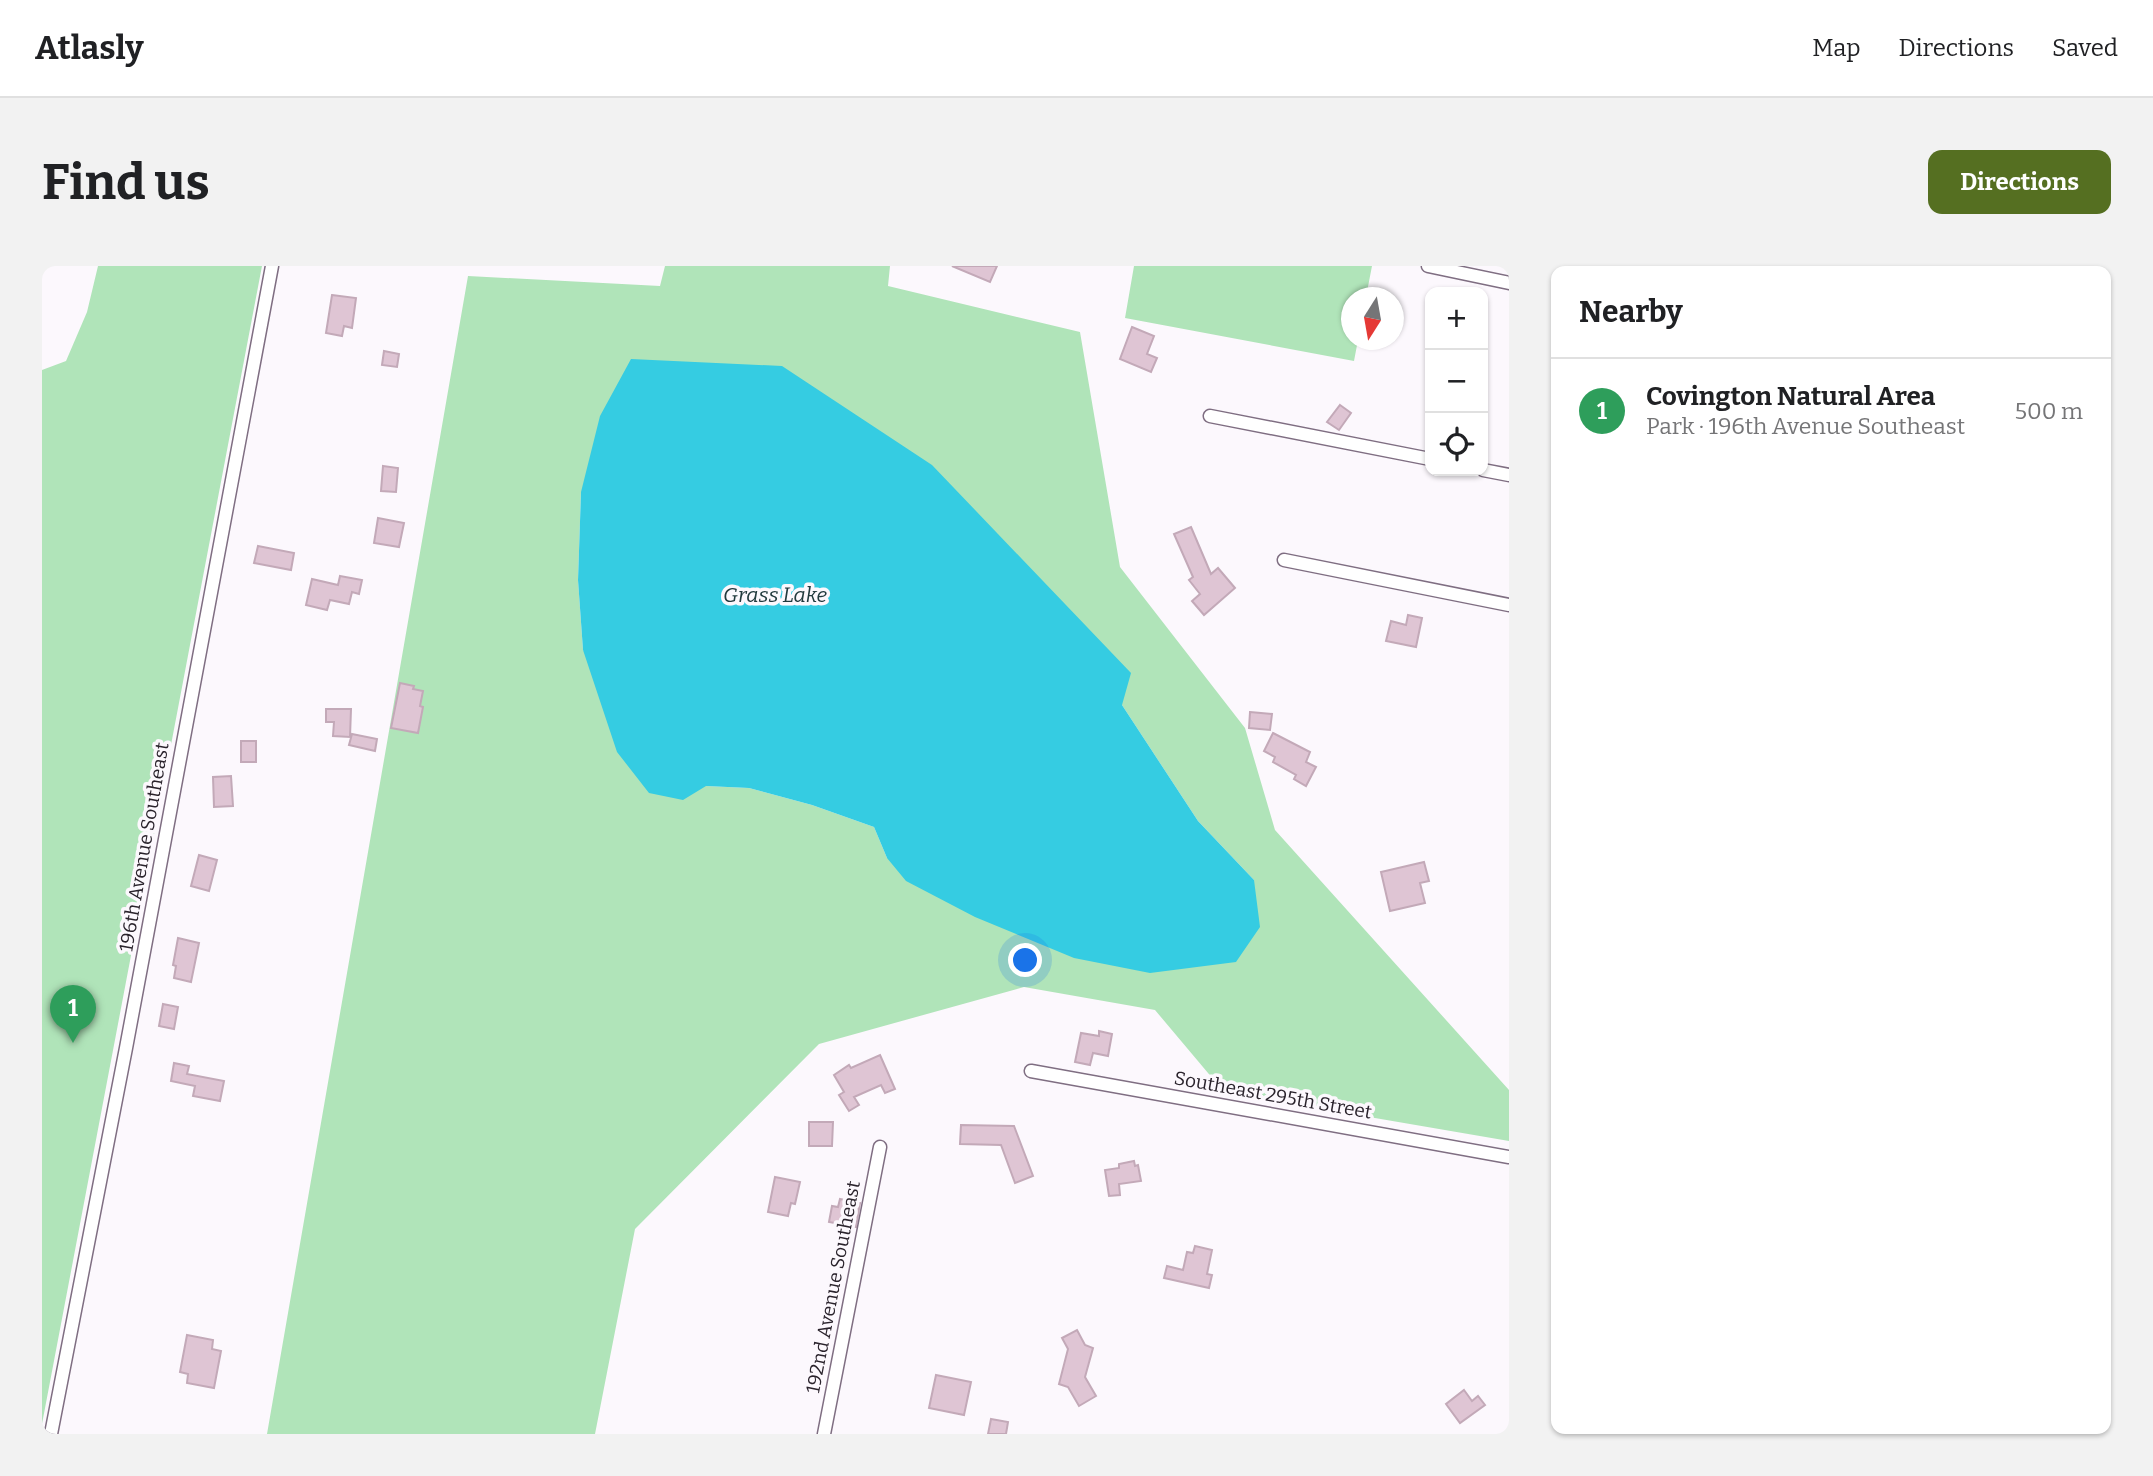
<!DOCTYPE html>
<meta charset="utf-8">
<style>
:root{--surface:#fff;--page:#f2f2f2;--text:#202124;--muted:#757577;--line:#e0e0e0;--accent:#556f21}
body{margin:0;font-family:Bitter,serif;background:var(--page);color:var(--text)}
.controls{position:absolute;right:21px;top:21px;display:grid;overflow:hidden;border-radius:14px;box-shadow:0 2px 5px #0004}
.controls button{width:63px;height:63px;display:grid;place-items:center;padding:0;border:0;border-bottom:2px solid var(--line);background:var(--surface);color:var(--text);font:35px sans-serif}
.compass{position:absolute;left:1299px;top:21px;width:63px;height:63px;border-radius:50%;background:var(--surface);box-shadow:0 2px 5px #0004;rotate:191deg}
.you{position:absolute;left:984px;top:695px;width:24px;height:24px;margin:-18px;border:5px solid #fff;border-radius:50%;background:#1a73e8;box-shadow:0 0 0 10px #1a73e833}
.badge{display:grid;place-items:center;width:46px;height:46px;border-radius:50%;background:var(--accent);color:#fff;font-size:23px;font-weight:700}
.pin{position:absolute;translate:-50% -58px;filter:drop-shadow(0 2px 4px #0008)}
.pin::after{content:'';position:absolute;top:37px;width:24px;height:21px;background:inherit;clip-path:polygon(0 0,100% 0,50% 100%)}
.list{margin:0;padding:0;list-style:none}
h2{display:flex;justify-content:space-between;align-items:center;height:91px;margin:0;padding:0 28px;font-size:30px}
h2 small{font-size:23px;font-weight:400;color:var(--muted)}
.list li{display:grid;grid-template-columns:46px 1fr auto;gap:21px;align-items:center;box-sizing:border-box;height:105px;padding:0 28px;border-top:2px solid var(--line)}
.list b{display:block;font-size:26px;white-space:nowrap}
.list p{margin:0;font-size:23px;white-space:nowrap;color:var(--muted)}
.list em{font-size:23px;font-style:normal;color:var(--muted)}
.icon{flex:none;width:38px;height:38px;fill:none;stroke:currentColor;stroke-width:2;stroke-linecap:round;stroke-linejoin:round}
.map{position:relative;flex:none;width:1467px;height:1168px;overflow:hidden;border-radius:14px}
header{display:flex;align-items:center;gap:42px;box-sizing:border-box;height:98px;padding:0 35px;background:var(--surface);border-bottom:2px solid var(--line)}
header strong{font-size:33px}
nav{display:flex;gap:38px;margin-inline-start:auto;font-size:24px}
.intro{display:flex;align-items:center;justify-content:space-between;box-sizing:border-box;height:168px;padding:0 42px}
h1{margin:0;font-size:49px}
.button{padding:18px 32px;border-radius:14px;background:var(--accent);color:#fff;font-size:24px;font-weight:700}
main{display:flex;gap:42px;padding:0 42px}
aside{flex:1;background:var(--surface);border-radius:14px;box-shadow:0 2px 5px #0004}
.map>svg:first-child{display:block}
.green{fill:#b0e4b9;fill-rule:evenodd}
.water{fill:#35cce2}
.building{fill:#dfc5d4;stroke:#c3a9b8;stroke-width:2}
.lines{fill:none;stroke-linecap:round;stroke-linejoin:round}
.minor-casing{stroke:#7f6e82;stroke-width:15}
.minor{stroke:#fff;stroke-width:12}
.labels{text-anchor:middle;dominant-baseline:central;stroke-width:7;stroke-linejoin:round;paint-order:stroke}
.street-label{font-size:19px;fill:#2a232c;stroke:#fcf8fd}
.water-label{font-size:21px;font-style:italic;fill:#223a3e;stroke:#fcf8fd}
</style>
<header>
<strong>Atlasly</strong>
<nav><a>Map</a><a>Directions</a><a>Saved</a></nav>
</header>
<div class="intro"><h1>Find us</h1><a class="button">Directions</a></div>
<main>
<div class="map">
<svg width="1467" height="1168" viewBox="0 0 1467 1168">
<rect width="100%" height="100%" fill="#fcf8fd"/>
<!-- green -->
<g class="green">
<polygon points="56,0 220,0 0,1158 0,104 24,95 45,46"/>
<path d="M623,0H848L846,20L1038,66L1078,301L1203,462L1233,564L1467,824V875L1182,826L1113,744L982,721L777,778L593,963L553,1168H225L426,10L618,20ZM539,226L1080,439L1156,555L1212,614L845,592L832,561L770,539L707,522L664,520L541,384L536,314Z"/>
<polygon points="1092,0 1330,0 1324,31 1310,32 1310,74 1316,74 1312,95 1083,52"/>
</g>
<!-- water -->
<polygon class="water" points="589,93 740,100 890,199 1089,407 1080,439 1156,555 1212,614 1218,661 1194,696 1108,707 1032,692 933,651 864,615 845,592 832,561 770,539 707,522 664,520 641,534 607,527 575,486 541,384 536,314 539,226 558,150"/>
<!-- building -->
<g class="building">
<polygon points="910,0 955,0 948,16"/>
<polygon points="290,29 314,32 310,62 302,60 300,70 284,67"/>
<polygon points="1090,61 1112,70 1105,88 1115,92 1109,106 1078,93"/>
<polygon points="342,85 357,88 355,101 340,99"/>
<polygon points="1298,139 1309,147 1297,164 1285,156"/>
<polygon points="341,200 356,202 354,226 339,225"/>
<polygon points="336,252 362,257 357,281 332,277"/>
<polygon points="1149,261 1169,308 1176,302 1193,322 1162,349 1150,335 1158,328 1147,314 1151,311 1132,268"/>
<polygon points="216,280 252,287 249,304 212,297"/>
<polygon points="298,310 320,314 317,328 310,326 307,338 288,334 285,344 264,339 270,313 296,319"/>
<polygon points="1366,349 1380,352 1374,381 1344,375 1349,355 1364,359"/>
<polygon points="358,417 372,420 371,423 381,425 378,440 381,441 376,467 349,462"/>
<polygon points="284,443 309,443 308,471 291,470 292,456 284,456"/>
<polygon points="1208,446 1230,448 1228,464 1207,462"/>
<polygon points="1231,467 1268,486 1264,496 1274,501 1264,520 1252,513 1254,509 1231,496 1233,491 1222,485"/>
<polygon points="310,468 335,473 333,485 307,479"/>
<rect x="199" y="475" width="15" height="21"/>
<polygon points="189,510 191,540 172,541 171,511"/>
<polygon points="157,589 175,594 167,625 149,620"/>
<polygon points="1382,596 1387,615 1378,617 1383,637 1348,645 1339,606"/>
<polygon points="136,672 157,677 149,716 132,712 134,700 131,699"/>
<polygon points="121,738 136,741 132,763 117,760"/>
<polygon points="1057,765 1070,768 1066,790 1051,787 1048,799 1033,796 1039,767 1057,770"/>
<polygon points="838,789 853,823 843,827 839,819 812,831 817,839 807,845 797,829 802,826 792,809 807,799 809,802"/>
<polygon points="132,797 147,800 145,808 182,815 178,835 151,830 153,820 129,815"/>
<polygon points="767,856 791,856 790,880 767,880"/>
<polygon points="919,859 972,860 991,910 973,917 959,879 918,878"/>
<polygon points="1092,895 1093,900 1096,899 1099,915 1077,918 1078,929 1067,930 1063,904 1077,902 1077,898"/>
<polygon points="733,911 758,916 753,938 749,937 746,950 726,946"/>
<polygon points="798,933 818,937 814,961 787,956 790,940 796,941"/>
<polygon points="1153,980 1170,984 1165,1008 1170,1009 1167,1022 1122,1012 1125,1000 1141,1004 1145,986 1151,987"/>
<polygon points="1035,1064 1043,1079 1051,1082 1043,1111 1054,1130 1037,1140 1026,1121 1017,1118 1026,1083 1020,1072"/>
<polygon points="145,1069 171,1074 170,1083 179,1085 172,1122 145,1117 146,1108 138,1106"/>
<polygon points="894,1109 929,1116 922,1149 887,1142"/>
<polygon points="1422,1124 1430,1135 1436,1130 1443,1139 1418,1157 1404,1138"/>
<polygon points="949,1153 966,1156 964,1168 946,1168"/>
</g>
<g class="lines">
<!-- minor casing -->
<g class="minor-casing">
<g id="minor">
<polyline points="1386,0 1467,17"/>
<polyline points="1168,150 1388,193"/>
<polyline points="1441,204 1467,209"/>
<polyline points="1242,294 1467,339"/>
<polyline points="989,805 1467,891"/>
<polyline points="9,1168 84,782 230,0"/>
<polyline points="782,1168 838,881"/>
</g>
</g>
<!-- minor -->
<use href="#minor" class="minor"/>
</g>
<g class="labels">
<!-- street labels -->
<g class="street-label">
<text transform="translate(102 581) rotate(-80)">196th Avenue Southeast</text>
<text transform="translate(1231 829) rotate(10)">Southeast 295th Street</text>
<text transform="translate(791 1021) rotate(-79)">192nd Avenue Southeast</text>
</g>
<!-- water labels -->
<g class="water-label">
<text x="733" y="329">Grass Lake</text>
</g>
</g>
</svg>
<div class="controls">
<button>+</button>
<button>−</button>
<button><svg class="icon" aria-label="locate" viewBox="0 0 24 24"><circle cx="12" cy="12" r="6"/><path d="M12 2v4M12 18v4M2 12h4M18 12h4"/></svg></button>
</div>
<svg class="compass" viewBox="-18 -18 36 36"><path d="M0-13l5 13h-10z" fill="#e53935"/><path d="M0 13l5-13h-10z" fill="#757577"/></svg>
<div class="you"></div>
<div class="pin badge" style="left:31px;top:777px;background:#2e9e5b">1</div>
</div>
<aside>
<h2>Nearby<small></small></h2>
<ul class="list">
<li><span class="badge" style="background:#2e9e5b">1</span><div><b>Covington Natural Area</b><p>Park · 196th Avenue Southeast</p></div><em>500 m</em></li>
</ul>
</aside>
</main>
